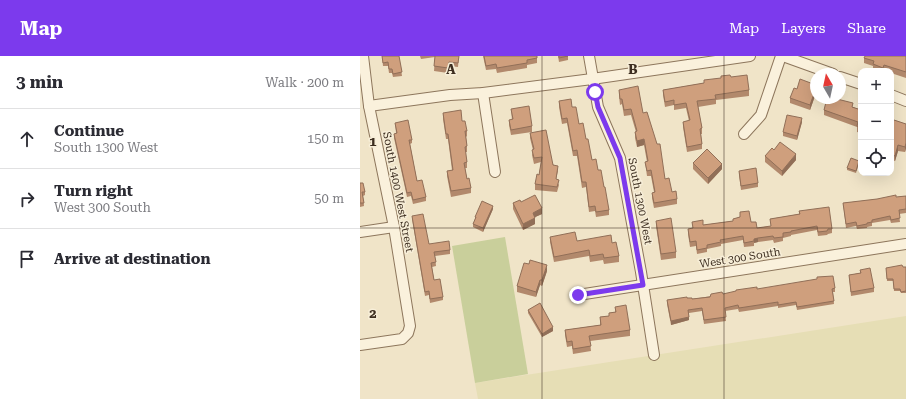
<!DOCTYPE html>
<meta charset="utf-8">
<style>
:root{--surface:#fff;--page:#f7f7f7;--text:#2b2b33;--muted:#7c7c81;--line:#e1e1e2;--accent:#7c3aed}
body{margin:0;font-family:"Roboto Serif",serif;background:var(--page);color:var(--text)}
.controls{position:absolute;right:12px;top:12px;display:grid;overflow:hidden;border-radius:8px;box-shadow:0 4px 16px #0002}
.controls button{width:36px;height:36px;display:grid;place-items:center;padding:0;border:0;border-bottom:1px solid var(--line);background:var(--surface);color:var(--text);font:20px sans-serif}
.compass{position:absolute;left:450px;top:12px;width:36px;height:36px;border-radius:50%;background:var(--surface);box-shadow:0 4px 16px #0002;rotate:351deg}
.stop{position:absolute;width:12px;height:12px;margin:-9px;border:3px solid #7c3aed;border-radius:50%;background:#fff}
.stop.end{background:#7c3aed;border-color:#fff;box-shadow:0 1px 4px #0008}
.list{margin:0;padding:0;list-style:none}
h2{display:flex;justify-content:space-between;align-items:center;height:52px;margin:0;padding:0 16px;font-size:17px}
h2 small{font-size:13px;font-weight:400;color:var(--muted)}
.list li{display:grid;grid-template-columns:26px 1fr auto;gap:12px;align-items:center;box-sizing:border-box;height:60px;padding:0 16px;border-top:1px solid var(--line)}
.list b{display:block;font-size:15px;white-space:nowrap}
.list p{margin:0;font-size:13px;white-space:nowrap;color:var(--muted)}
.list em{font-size:13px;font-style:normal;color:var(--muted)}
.icon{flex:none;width:22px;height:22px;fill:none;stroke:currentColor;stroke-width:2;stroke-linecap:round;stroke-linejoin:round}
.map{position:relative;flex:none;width:546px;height:343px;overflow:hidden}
header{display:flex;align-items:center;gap:24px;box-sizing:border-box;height:56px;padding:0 20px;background:var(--accent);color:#fff}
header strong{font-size:19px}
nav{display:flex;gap:22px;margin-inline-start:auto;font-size:14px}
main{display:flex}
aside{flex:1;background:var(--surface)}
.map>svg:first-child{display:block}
.farmland{fill:#e6deb5}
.green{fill:#c9cf9b}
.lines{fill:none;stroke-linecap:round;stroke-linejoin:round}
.minor-casing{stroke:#8d765c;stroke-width:12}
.minor{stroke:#faf1dc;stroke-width:10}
.wall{fill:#b2896c}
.shaded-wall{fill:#916f58}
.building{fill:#cf9f7d;stroke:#916f58}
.route{stroke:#7c3aed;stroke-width:5}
.grid{fill:none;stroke:#3d2e20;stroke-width:1;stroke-opacity:0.55}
.labels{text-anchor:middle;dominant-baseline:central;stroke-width:3;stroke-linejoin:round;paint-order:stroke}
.street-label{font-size:11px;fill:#3d2e20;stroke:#f7eed8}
.grid-label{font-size:13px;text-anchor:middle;font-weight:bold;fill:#3d2e20;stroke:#f7eed8;stroke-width:3;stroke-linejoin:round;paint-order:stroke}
</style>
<header>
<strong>Map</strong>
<nav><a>Map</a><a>Layers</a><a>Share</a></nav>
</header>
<main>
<aside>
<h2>3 min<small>Walk · 200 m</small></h2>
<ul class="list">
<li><svg class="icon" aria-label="ahead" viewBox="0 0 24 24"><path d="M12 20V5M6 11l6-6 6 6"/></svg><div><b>Continue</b><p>South 1300 West</p></div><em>150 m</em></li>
<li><svg class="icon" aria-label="right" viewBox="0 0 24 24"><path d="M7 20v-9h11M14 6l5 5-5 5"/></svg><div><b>Turn right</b><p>West 300 South</p></div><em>50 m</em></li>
<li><svg class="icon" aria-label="arrive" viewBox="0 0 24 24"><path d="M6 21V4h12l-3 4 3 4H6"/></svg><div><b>Arrive at destination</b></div></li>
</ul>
</aside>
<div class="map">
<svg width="546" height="343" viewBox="0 0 546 343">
<rect width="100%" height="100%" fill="#f0e4c8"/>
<!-- farmland -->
<polygon class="farmland" points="546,260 546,343 118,343 115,327"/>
<!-- green -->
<polygon class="green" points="145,181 168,318 115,327 92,190"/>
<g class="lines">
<!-- minor casing -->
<g class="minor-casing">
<g id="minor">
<polyline points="229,0 238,51 260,102 281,216 294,299"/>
<polyline points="423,0 473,18"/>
<polyline points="480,21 501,28"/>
<polyline points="123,37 135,116"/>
<polyline points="531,39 546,45"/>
<polyline points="9,50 90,39 123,37 232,23 390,0"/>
<polyline points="384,78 401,59 421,0"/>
<polyline points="0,176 34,171"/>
<polyline points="218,239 546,188"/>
<polyline points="0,289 42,283 48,277 50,270 34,171 9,50 3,0"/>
</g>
</g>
<!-- minor -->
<use href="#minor" class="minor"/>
</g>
<!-- wall -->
<g class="wall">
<polygon points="22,0 39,0 42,20 33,21 32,17 29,17 28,10 23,10"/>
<polygon points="60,0 99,0 98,11 89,10 88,17 74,15 75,1 61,3"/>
<polygon points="123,0 177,0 177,7 167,9 167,12 137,17 136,13 126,14"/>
<polygon points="198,0 208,0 208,4 199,6"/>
<polygon points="546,0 546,22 531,17 531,15 517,15 513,14 513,10 504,7 504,2"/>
<polygon points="371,21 389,34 389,40 356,44 356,48 338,51 342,72 342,78 341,78 342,88 342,93 327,96 323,71 323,66 329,65 326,52 314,54 314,49 305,51 303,39 303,34 344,27"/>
<polygon points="456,29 456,37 450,54 430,47 430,42 437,33"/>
<polygon points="259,34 283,57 305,123 312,136 317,143 317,148 294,152 292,142 292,137 294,136 291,120 287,120 285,106 287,106 284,89 277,91 275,82 275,76 276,76 271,59 264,60 262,48 260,49 259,40"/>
<polygon points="199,45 212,51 219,68 226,83 232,104 238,114 244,131 249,154 249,159 236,161 235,155 229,156 226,131 222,132 217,100 213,100 207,67 202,68 199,51"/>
<polygon points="493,51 501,54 501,77 497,76 497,71 464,59 464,54"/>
<polygon points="151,53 172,70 172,76 151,79 149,69 149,64 152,64"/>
<polygon points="83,57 102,65 107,75 107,80 106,81 107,90 107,96 105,96 107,106 107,112 105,112 107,123 111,132 111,137 91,141 87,120 87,115 92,114 88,83 86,83 83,63"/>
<polygon points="531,63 546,68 546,92 545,96 538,95 535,105 531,104"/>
<polygon points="442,66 437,84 423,80 423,76"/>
<polygon points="35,67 52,84 52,87 50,88 57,125 66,141 66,145 53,148 51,140 47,141 34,82 34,78 36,77"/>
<polygon points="170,77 198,115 196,123 199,129 197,136 175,134 175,128 179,119 181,106 174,108 172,99 173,94 170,82"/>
<polygon points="414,94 436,104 422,120 405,106 405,100"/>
<polygon points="333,107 362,113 348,128 333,113"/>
<polygon points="499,107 496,117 487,114 487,112"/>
<polygon points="379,115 398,127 398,131 381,134 379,119"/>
<polygon points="0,127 5,136 5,139 3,140 4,150 0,151"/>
<polygon points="546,140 546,157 539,158 540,166 531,167 530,164 512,167 512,170 507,171 507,172 497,173 496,170 486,172 483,147"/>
<polygon points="161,146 182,158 175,161 175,168 163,174 153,153 153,147"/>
<polygon points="133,153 123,176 113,171 113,168 115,163 115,161"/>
<polygon points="439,155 472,173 472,177 468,178 467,179 458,180 457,174 431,179 431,180 423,182 423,185 414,187 413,184 398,186 394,187 394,190 384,191 383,184 361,188 361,190 347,193 347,196 337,198 336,190 330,191 328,178 328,173 333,173 332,166 343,169 373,165 373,163 380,161 380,156 397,172 411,170 410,163 439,158"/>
<polygon points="52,160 69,188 90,194 90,198 75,200 76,210 72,211 74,224 83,241 83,244 70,247 69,239 65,240 52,163"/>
<polygon points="296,165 316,196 316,202 301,204 296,170"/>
<polygon points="190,181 217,185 252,187 259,200 259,206 244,208 243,204 230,206 229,200 194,206 190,186"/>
<polygon points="543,211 546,211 546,237 541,237 540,235 534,235 533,225 527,225 526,212"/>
<polygon points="500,214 514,232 514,236 491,240 489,219 500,217"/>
<polygon points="187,215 182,230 180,229 176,241 157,236 157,230"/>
<polygon points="475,232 475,236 473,236 474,248 437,254 436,249 418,252 418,250 379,256 378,253 365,255 366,265 344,268 342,255 329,257 329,264 311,269 307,248 307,244 327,242 332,243 397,233"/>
<polygon points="255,251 270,274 270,280 230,285 231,295 213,298 212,290 207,291 205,279 205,274 240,269 240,261 249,260 249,257 255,256"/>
<polygon points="168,254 193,275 182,281 168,257"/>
</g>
<!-- shaded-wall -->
<g class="shaded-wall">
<polygon points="456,32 456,37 450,54 450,49"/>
<polygon points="442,62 442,66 437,84 437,80"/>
<polygon points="284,83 284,89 277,91 277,85"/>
<polygon points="546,87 546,92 545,96 545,91"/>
<polygon points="538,89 538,95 535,105 535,100"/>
<polygon points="436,98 436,104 422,120 422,115"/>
<polygon points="362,108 362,113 348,128 348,122"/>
<polygon points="133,150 133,153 123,176 123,172"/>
<polygon points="182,152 182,158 173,162 173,157"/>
<polygon points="175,162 175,168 163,174 163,168"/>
<polygon points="398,182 398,186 394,187 394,183"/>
<polygon points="187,209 187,215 182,230 182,224"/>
<polygon points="180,224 180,229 176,241 176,236"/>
<polygon points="329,261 329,264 311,269 311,265"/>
<polygon points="193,271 193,275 182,281 182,278"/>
</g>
<!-- building -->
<g class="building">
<polygon points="22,0 39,0 42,16 33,18 32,13 29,13 28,6 23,7"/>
<polygon points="75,0 99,0 98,7 89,6 88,12 74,10"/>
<polygon points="124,0 177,0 177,2 167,4 167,7 137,12 136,8 126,10"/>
<polygon points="199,0 208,0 199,2"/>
<polygon points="505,0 546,0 546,16 524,9 523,12 513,8 514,5 504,2"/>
<polygon points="370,19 371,21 387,19 389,34 355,39 356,43 337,45 342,72 340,73 342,88 327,91 323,66 330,64 326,47 314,49 314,44 305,46 303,34 344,27 344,24 361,22 361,20"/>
<polygon points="440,23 456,29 456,32 450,49 430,42 434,32 437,33"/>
<polygon points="278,30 283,57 287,56 297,88 300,88 305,123 309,122 312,136 316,135 317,143 294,147 292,137 295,136 291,114 287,115 285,106 288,105 284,83 277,85 275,76 277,75 271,53 264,54 262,43 260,43 259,34"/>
<polygon points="467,42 473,42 493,47 492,51 501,54 501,72 497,70 498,66 464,54"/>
<polygon points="211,43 212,51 216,51 219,68 223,67 226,83 228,83 232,104 236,103 238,114 241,114 244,131 245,131 249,154 236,156 235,150 229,151 226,126 222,126 217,94 213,95 207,62 202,63 199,45"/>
<polygon points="169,50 172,70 151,74 149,64 153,63 151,53"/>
<polygon points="101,54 102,65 105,65 107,75 105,75 107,90 105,91 107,106 104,107 107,123 109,122 111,132 91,135 87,115 93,114 88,78 86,78 83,57"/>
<polygon points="427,59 442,62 437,80 423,76"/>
<polygon points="531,63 546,68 546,87 545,91 538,89 535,100 531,98"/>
<polygon points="48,64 52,84 49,84 57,125 62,124 66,141 53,144 51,136 47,137 34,78 37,77 35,67"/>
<polygon points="186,74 193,109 198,110 196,123 199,124 197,131 175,128 177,118 179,119 182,101 174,102 172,94 174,93 170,77"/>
<polygon points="420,86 436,98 422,115 405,100 412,92 414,94"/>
<polygon points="347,93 362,108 348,122 333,107"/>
<polygon points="491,102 499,105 496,115 487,112"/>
<polygon points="396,112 398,127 381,130 379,115"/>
<polygon points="0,127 3,127 5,136 2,136 4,147 0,147"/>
<polygon points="175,139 182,152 173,157 175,162 163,168 153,147 160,144 161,146"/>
<polygon points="536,139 536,141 546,140 546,153 539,154 540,162 531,164 530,160 512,164 512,166 507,167 507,168 497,170 496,166 486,168 483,147 517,143"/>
<polygon points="122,145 133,150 123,172 113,168 116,161 115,161"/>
<polygon points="469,151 472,173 468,173 467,175 458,176 457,170 431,175 431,176 423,177 423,181 414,182 413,180 398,182 394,183 394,185 384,187 383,180 360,184 361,186 347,189 347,192 337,194 336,185 330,186 328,173 333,172 332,166 343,164 343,169 373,165 373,163 380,161 380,156 389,155 391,166 396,166 397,172 411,170 410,163 440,158 439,155"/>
<polygon points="63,158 69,188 89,185 90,194 74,196 76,206 71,207 74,224 80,223 83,241 70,243 69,235 65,236 52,160"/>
<polygon points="311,162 316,196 301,198 296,165"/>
<polygon points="215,176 217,185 251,179 252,187 256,186 259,200 244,202 243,198 230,200 229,194 194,201 190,181"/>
<polygon points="170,204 187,209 182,224 180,224 176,236 157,230 164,207 169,208"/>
<polygon points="542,209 543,211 546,211 546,235 541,236 540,233 534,233 533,223 527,223 526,212"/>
<polygon points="510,212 514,232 491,236 489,219 501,217 500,214"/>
<polygon points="473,220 475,232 472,233 474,245 437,251 436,246 418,249 418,246 379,252 378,249 365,252 366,261 344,264 342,252 328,254 329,261 311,265 307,244 327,241 327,242 332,242 332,243 350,241 351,238 362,236 363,238 376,235 376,234 397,231 397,233 457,223 457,221"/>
<polygon points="180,247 193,271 182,278 168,254"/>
<polygon points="266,249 270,274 229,280 231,290 213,293 212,285 207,286 205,274 241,269 240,261 249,260 249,257 256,256 255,251"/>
</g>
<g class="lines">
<!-- route -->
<polyline class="route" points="218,239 283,229 260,102 238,51 235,36"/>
</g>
<!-- grid -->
<path class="grid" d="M182,0V343M364,0V343M0,172H546"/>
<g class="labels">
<!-- street labels -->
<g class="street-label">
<text transform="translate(38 136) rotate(79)">South 1400 West Street</text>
<text transform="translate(280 145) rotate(79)">South 1300 West</text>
<text transform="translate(380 202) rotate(-9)">West 300 South</text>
</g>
</g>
<g class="grid-label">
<text x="91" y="18">A</text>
<text x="273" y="18">B</text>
<text x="13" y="90">1</text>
<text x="13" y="262">2</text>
</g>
</svg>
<div class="controls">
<button>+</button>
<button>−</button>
<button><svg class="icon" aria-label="locate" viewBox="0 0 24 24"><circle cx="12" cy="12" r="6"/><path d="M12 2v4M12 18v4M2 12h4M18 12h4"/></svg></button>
</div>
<svg class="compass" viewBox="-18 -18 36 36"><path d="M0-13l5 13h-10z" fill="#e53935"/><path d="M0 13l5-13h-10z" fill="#7c7c81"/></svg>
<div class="stop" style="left:235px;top:36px"></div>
<div class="stop end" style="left:218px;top:239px"></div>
</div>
</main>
